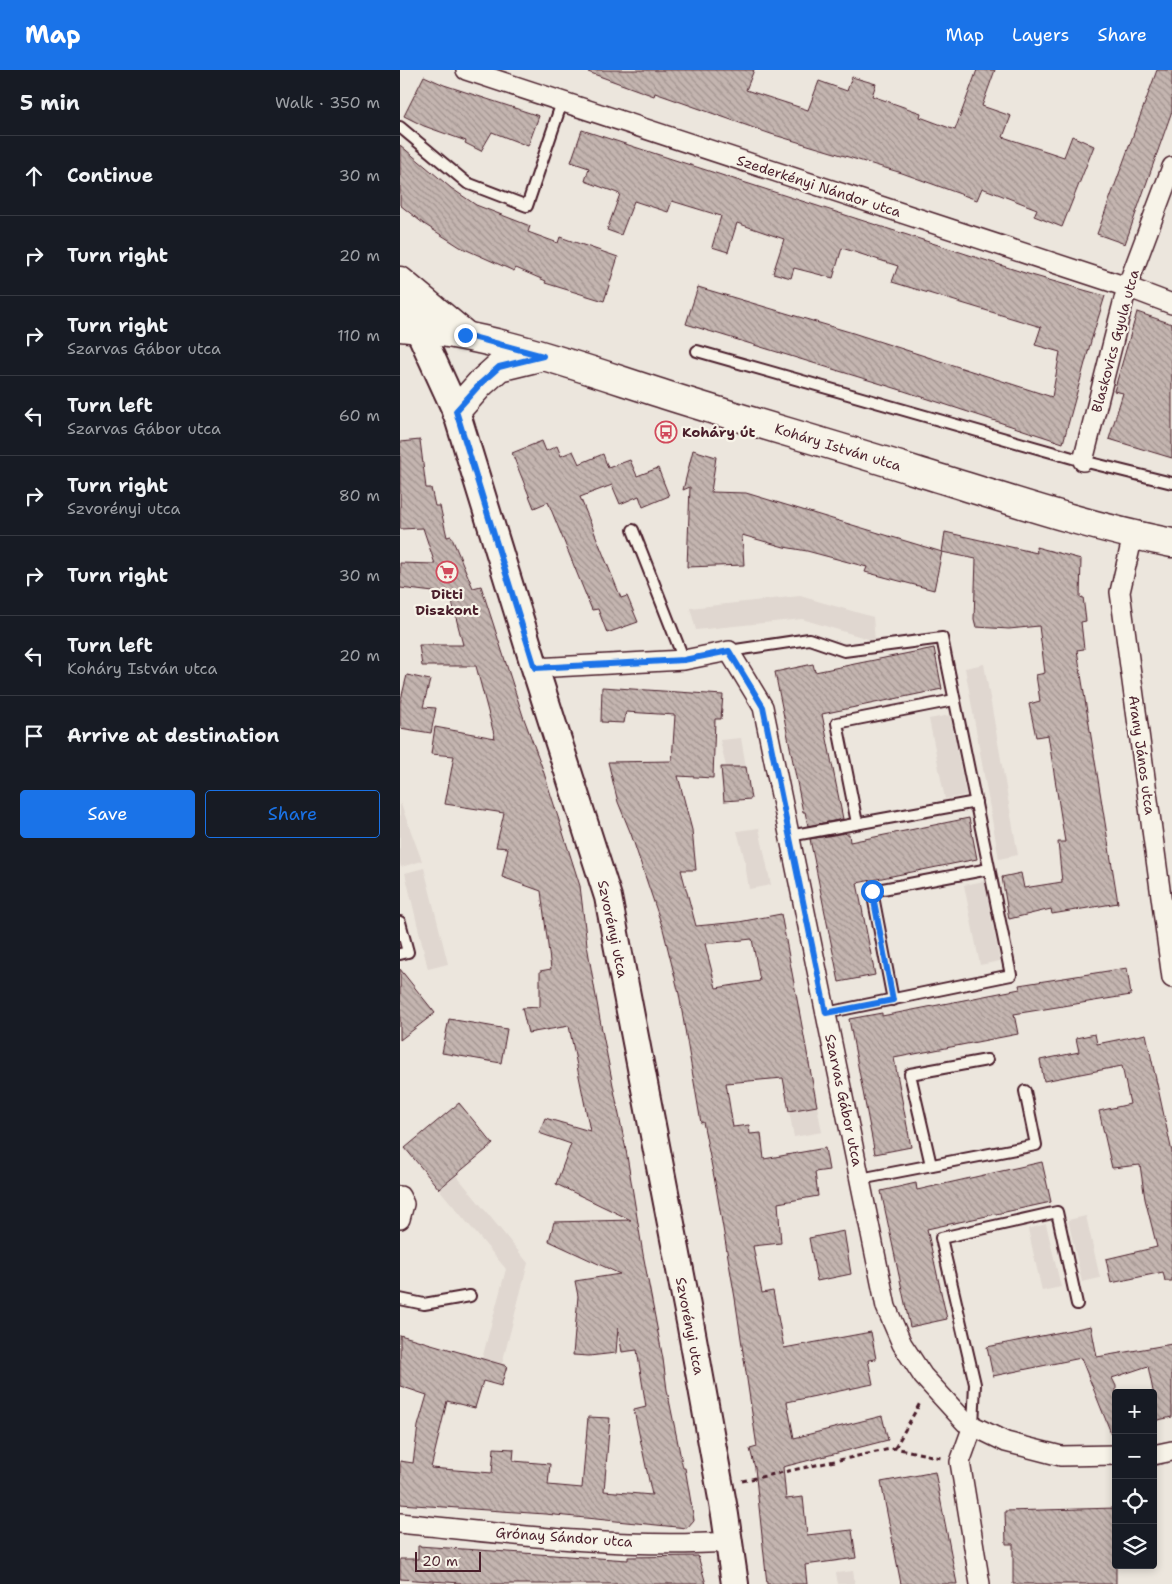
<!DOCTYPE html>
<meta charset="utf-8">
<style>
:root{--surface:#171b24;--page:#242831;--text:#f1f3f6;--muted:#9ea1a6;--line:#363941;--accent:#1a73e8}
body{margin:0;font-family:"Shantell Sans",sans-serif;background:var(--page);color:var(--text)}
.controls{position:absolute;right:15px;bottom:15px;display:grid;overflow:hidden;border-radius:5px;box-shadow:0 2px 8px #0003}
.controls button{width:45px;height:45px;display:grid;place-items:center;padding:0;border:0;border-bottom:1px solid var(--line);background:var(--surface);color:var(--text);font:25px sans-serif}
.scale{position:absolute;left:15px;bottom:12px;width:66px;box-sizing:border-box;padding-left:5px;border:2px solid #4a1f2b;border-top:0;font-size:14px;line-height:18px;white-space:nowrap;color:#4a1f2b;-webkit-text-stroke:4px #f7f3e8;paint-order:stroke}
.stop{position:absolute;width:15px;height:15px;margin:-11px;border:4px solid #1a73e8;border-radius:50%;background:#fff}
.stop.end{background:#1a73e8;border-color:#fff;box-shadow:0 1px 5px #0008}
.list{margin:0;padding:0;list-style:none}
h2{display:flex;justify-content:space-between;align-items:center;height:65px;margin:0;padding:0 20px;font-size:21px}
h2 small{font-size:16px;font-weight:400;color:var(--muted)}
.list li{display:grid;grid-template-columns:32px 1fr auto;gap:15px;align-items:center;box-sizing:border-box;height:80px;padding:0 20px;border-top:1px solid var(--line)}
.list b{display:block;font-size:19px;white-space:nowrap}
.list p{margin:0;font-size:16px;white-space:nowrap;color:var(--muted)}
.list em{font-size:16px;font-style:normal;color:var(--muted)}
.actions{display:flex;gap:10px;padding:15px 20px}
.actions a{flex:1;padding:11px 0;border:1px solid var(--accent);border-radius:5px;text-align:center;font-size:18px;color:var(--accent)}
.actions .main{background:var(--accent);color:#fff}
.icon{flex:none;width:28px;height:28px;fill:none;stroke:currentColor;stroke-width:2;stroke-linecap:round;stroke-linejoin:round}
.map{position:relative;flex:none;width:772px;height:1514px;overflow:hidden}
header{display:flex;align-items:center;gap:30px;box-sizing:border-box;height:70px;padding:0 25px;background:var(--accent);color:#fff}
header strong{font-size:24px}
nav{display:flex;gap:28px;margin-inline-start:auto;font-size:18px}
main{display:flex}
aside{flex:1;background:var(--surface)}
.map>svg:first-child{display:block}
.built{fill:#e0d7d0}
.building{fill:url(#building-back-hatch);stroke:#4a1f2b;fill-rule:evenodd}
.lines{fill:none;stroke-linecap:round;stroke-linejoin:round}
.lane-casing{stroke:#4a1f2b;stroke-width:14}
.street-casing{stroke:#4a1f2b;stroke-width:22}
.secondary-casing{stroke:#4a1f2b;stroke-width:30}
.primary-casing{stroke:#4a1f2b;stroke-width:31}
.path{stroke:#4a1f2b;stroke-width:3;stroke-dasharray:5 4;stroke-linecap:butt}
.lane{stroke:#f7f3e8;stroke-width:10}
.street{stroke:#f7f3e8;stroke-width:19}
.secondary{stroke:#f7f3e8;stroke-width:26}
.primary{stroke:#f7f3e8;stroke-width:28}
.route{stroke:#1a73e8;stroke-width:6}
.labels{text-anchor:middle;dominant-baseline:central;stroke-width:4.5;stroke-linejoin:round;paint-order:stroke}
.street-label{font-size:14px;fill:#4a1f2b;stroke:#f7f3e8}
.poi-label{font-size:14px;font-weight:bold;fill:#4a1f2b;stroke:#f7f3e8;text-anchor:start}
</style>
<header>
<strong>Map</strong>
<nav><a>Map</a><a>Layers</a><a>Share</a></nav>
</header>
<main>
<aside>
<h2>5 min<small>Walk · 350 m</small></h2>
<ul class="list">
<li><svg class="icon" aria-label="ahead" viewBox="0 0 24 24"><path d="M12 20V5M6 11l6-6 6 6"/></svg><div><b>Continue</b></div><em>30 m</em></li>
<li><svg class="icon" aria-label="right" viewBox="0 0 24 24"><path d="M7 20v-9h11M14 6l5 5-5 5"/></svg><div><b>Turn right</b></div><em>20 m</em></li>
<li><svg class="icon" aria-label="right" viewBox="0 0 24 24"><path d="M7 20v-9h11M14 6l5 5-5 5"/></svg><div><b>Turn right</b><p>Szarvas Gábor utca</p></div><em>110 m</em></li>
<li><svg class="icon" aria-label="left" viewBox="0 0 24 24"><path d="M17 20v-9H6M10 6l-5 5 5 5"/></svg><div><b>Turn left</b><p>Szarvas Gábor utca</p></div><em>60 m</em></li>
<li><svg class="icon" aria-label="right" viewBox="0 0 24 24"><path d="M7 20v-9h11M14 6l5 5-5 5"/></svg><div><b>Turn right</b><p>Szvorényi utca</p></div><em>80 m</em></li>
<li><svg class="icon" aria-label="right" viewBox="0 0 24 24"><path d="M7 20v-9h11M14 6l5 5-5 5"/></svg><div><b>Turn right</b></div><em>30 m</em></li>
<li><svg class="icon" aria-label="left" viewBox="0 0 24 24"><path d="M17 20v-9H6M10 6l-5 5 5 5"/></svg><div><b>Turn left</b><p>Koháry István utca</p></div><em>20 m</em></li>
<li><svg class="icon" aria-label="arrive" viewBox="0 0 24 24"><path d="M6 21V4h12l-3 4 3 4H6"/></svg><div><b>Arrive at destination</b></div></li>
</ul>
<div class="actions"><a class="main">Save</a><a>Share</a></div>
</aside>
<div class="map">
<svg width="772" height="1514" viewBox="0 0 772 1514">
<defs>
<pattern id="building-back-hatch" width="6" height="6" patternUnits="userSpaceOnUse" patternTransform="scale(1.25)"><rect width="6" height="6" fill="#c4b5b0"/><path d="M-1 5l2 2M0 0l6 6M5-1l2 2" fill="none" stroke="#a1938f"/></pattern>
</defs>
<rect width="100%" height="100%" fill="#ece6dd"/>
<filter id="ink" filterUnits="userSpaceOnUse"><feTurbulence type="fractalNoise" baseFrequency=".02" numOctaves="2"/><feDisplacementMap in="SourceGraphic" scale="10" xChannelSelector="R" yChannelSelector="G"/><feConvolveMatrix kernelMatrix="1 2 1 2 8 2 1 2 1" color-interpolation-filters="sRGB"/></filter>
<g filter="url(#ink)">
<!-- built -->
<g class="built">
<polygon points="400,526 473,547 475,571 402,549 296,560 290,538"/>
<polygon points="584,594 618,785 599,789 565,598"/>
<polygon points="550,645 566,725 545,729 529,649"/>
<polygon points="341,668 346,697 326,697 320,670"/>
<polygon points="0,732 22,791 1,797 0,793"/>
<polygon points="359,758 371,815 349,819 344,787 337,761"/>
<polygon points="24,798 48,894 28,899 5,803"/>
<polygon points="584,811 600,891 580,895 564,815"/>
<polygon points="417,1036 422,1062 394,1067 389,1041"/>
<polygon points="56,1105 128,1193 102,1294 82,1289 106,1199 39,1119"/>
<polygon points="686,1146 700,1208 682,1212 668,1150"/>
<polygon points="646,1154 661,1217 642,1221 628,1159"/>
<polygon points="453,1501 455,1514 438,1514 436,1503"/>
</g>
<!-- building -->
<g class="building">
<polygon points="189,0 354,0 346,20 408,40 419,11 447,21 452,7 476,14 472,26 521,43 520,47 555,60 577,0 595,0 582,36 611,46 603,67 664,87 672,66 694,76 662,157 634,146 637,139 582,118 577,130 502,103 371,64 255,23 254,26 188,2"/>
<polygon points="757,0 772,0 772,41 725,174 697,164"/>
<polygon points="24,6 44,15 139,46 128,76 92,62 81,81 65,73 66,71 24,56 4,46"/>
<polygon points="182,60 628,204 705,226 691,271 663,373 501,320 286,254 298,217 453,263 652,327 660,282 635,275 641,257 492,212 498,196 442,178 433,208 394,198 391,208 373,203 384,169 337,153 328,182 312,177 321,146 272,131 268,142 234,131 221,165 207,160 220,124 185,111 189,98 171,92"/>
<polygon points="0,75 51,118 76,135 130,156 128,162 158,173 160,167 218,187 204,231 145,213 146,211 116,198 114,201 60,177 24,154 0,135"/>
<polygon points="737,242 772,254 772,388 709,369 723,323 714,321"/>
<polygon points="20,370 26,418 31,418 35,436 40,436 47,467 51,466 73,518 81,516 123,646 142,697 180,816 187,875 200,950 226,1080 243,1184 263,1289 267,1320 283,1398 285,1398 294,1450 287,1458 145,1444 0,1434 0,1391 13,1393 18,1356 27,1325 0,1316 0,1265 107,1296 101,1316 83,1311 75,1338 47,1331 31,1398 92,1403 94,1378 114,1379 113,1391 150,1394 148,1415 182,1418 188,1347 210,1348 204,1421 252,1425 234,1340 246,1337 237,1280 222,1282 218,1258 216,1283 189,1286 173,1285 178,1226 175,1211 220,1204 149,1171 154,1152 231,1150 156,1114 171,1074 139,1063 145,1048 190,1061 169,956 128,963 122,938 140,937 140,901 151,899 141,821 102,807 108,778 96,777 104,743 45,734 54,686 31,684 35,657 95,668 76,596 22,596 19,575 63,575 50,524 0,518 0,493 35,494 23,458 0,459 0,372"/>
<polygon points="142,371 146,381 157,376 161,386 173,381 179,394 203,384 208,398 230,390 237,406 258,398 269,426 243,437 239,426 220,434 212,415 180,427 221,528 227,526 238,552 207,563 198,539 192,540 148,432 134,438 112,383"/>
<polygon points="293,380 316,387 311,422 346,423 542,482 534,520 465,502 467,497 407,481 384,477 342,465 344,495 287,497 290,417 283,420"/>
<polygon points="545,462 637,483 636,477 681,489 680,528 683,527 686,551 681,552 684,579 677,580 718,833 652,844 651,839 609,849 602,807 621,803 624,818 662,812 658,772 665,772 648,665 636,667 629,634 640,631 636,605 645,603 639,556 609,559 576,557 574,549 576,489 542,482"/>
<polygon points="534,578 542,619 422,644 443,749 408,756 405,742 403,742 375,602 413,594 415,602"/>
<polygon points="7,605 30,610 23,637 36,638 31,663 0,658 0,633"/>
<path d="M202,617L323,625L321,649H315L313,708L278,706L292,760L296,800H281L296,856L339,852L381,844L417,1036L389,1041L383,1008L326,1013L333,1057L349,1055L350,1064L361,1063L364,1089L425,1078L429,1100L415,1102L418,1126L378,1133L381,1173L353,1176L362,1223L373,1221L384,1278L471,1262L476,1289L468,1290L473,1314L387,1332L394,1368L482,1346L488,1370L383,1397L386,1429L403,1427L407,1465L452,1460L456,1488L405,1495L407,1514H367L355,1398L350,1379L357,1377L335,1228L316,1117L303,1052L301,1053L279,924L263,859L231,764L218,732L208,692L272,691L275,645L226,642L224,653L201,652ZM352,869L360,911L316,918L305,874Z"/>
<polygon points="321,697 346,697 351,729 324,731"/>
<polygon points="569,748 577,789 457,813 475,905 439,912 410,769 445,763 446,764 449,764 450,772"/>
<polygon points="727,898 731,925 614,944 618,964 494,988 511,1077 475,1084 449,949 482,943 482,946 620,919 619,915"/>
<polygon points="0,899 35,943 0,970"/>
<polygon points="49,949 107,959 101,993 42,983"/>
<polygon points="695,964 697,974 746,964 772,1082 772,1211 765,1211 763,1202 711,1213 706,1189 757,1177 745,1129 740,1095 712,1098 699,1041 730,1034 722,996 644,1011 640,990 679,982 676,968"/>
<polygon points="59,1033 93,1074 39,1119 5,1078"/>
<polygon points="642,1092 651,1132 527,1159 547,1249 510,1257 481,1121 516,1113 517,1120"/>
<polygon points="444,1161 451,1204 417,1211 409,1168"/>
<polygon points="691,1256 697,1287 772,1274 772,1347 753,1351 753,1321 748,1296 712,1308 716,1316 715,1373 681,1288 593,1306 587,1277"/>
<polygon points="535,1402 557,1514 501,1514 481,1412"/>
<polygon points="716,1438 716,1514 613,1514 613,1474 606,1474 605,1441"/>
<polygon points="18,1476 228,1490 228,1487 298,1486 306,1514 61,1514 61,1513 0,1509 0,1489 18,1489"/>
</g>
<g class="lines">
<!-- lane casing -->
<g class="lane-casing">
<g id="lane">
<polyline points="0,57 67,113 127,136 162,32"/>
<polyline points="297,281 683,391 772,413"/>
<polyline points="233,460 284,590"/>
<polyline points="329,581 409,569 444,581 542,568 611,905 426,943"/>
<polyline points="457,753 437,653 554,630"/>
<polyline points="389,766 576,732"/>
<polyline points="0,852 8,882 0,884"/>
<polyline points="493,930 472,821 589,799"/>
<polyline points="531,1095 510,1004 587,990"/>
<polyline points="460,1109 636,1075 625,1021"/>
<polyline points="0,1229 24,1234 70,1226"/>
<polyline points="573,1356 575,1314 541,1168 657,1142 677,1234"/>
</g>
</g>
<!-- street casing -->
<g class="street-casing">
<g id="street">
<polyline points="66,0 727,217 772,234"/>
<polyline points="683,391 727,217 772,97"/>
<polyline points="733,465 720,522 772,908"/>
<polyline points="135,598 284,590 329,581 363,637 486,1237 502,1274 523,1306 565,1352 606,1372 661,1386 716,1385"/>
<polyline points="0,1126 4,1134 0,1149"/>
<polyline points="573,1356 560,1392 580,1514"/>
<polyline points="753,1385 772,1381"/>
<path d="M0,1453C108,1464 219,1479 328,1472"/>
</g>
</g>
<!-- secondary casing -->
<g class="secondary-casing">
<polyline id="secondary" points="0,229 18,258 56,341 135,598 208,827 290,1252 325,1445 335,1514"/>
</g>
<!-- primary casing -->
<g class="primary-casing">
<g id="primary">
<polyline points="0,211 65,265"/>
<path d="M0,257C92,264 181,298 269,326C351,352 434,375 516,401C601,427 685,456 772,473"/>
<polyline points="56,341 81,313 99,297 140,287"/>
</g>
</g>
<!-- path -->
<g class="path">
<polyline points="495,1378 520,1333"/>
<polyline points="342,1411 495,1378 541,1388"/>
</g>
<!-- lane -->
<use href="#lane" class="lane"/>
<!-- street -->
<use href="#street" class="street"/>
<!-- secondary -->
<use href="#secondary" class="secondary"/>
<!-- primary -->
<use href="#primary" class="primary"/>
</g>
</g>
<g class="lines" filter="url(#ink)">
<!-- route -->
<polyline class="route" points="65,265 143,286 99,297 81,313 56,341 135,598 284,590 329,581 363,637 426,943 493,930 472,821"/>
</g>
<!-- icons -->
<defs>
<g id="bus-ring" transform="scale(1.125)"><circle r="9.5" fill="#f7f3e8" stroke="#d1495b" stroke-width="1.5"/><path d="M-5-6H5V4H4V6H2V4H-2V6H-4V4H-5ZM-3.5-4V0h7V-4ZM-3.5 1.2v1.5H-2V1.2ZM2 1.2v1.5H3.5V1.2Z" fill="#d1495b"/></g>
<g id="supermarket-ring" transform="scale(1.125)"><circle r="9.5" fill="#f7f3e8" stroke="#d1495b" stroke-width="1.5"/><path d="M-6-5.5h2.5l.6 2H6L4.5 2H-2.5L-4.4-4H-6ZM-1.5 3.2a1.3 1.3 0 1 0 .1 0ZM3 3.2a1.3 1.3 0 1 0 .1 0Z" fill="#d1495b"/></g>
</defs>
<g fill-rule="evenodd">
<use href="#bus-ring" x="266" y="362"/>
<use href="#supermarket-ring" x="47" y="502"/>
</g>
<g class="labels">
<!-- street labels -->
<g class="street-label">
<text transform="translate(419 116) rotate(18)">Szederkényi Nándor utca</text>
<text transform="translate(715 271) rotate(-75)">Blaskovics Gyula utca</text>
<text transform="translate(438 377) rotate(17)">Koháry István utca</text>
<text transform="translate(742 685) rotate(82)">Arany János utca</text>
<text transform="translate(213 859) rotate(78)">Szvorényi utca</text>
<text transform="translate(444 1030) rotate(78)">Szarvas Gábor utca</text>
<text transform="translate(290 1256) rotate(79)">Szvorényi utca</text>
<text transform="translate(164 1467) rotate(4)">Grónay Sándor utca</text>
</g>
<!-- poi labels -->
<g class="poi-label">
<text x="282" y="362">Koháry út</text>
<text x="47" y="524" text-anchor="middle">Ditti<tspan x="47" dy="16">Diszkont</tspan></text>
</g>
</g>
</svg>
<div class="controls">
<button>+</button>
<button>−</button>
<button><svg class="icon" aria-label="locate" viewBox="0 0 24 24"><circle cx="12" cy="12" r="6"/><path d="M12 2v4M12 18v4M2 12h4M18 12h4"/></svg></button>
<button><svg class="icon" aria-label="layers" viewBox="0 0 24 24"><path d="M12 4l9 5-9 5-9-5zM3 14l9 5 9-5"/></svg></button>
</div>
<div class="scale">20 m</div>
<div class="stop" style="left:472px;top:821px"></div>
<div class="stop end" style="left:65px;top:265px"></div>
</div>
</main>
